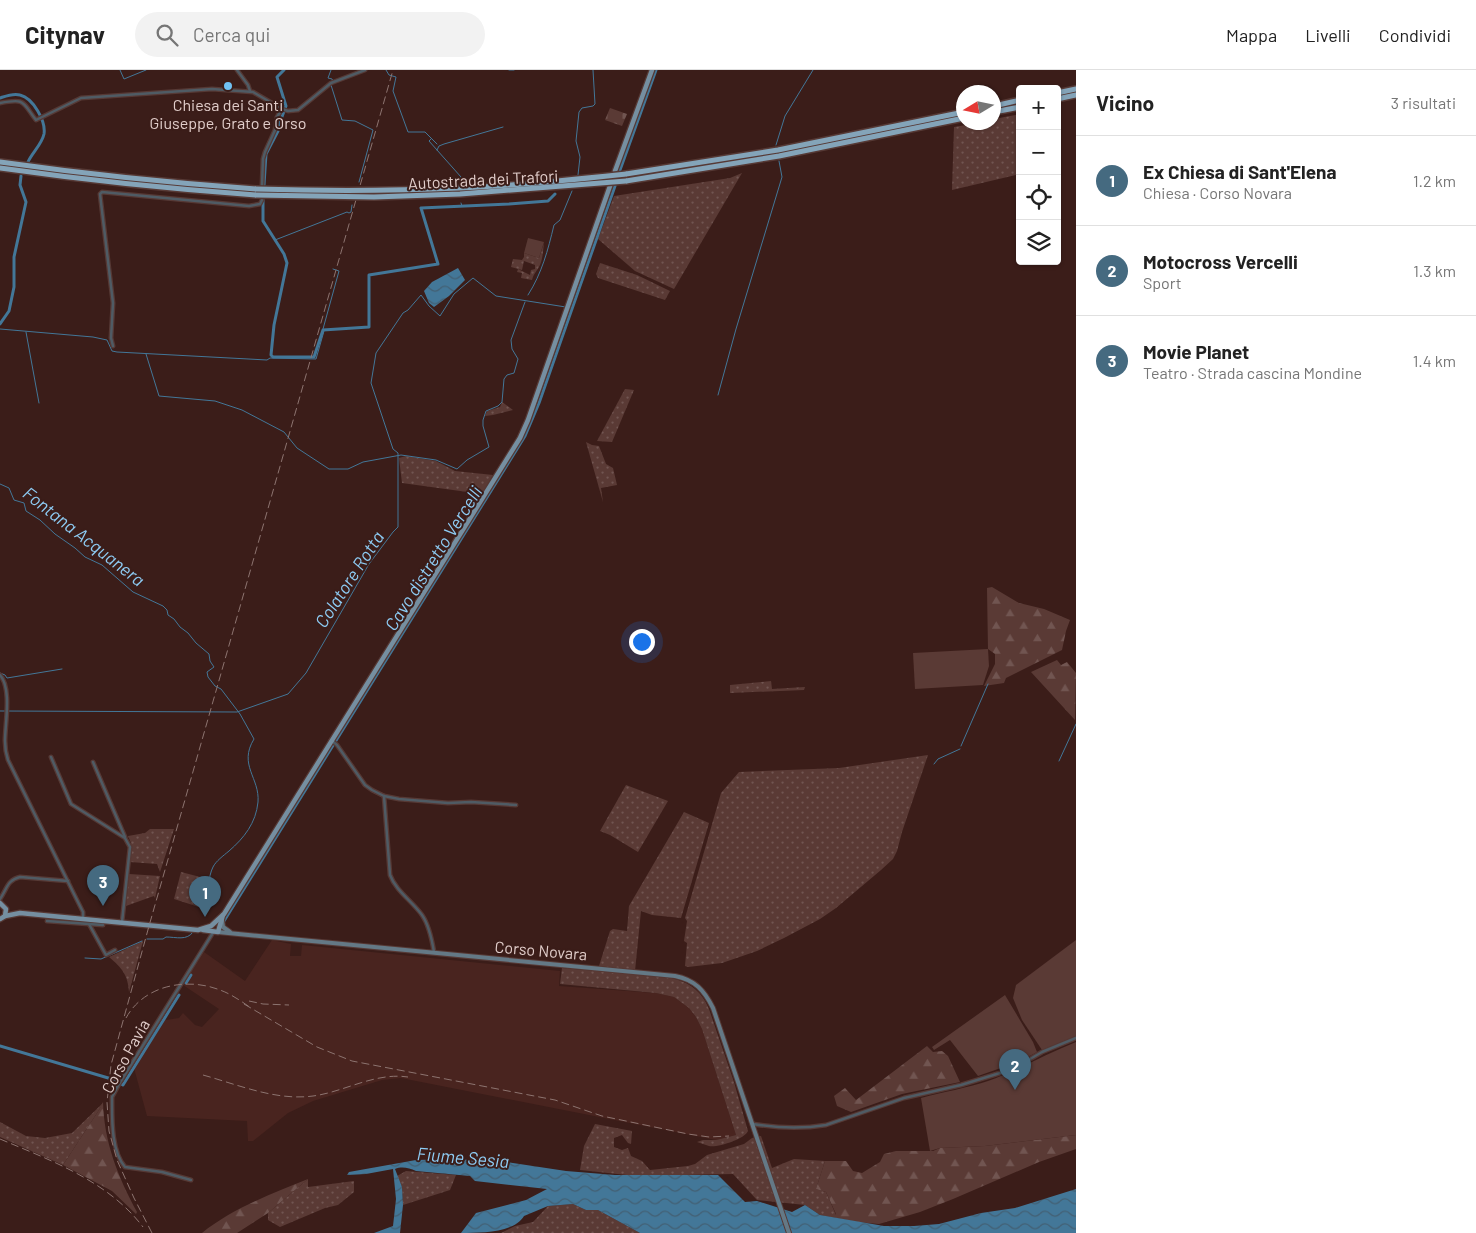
<!DOCTYPE html>
<html lang="it">
<meta charset="utf-8">
<style>
:root{--surface:#fff;--page:#f2f2f2;--text:#222;--muted:#767676;--line:#e0e0e0;--accent:#456a80}
body{margin:0;font-family:Barlow,sans-serif;background:var(--page);color:var(--text)}
.controls{position:absolute;right:15px;top:15px;display:grid;overflow:hidden;border-radius:5px;box-shadow:0 1px 4px #0004}
.controls button{width:45px;height:45px;display:grid;place-items:center;padding:0;border:0;border-bottom:1px solid var(--line);background:var(--surface);color:var(--text);font:25px sans-serif}
.compass{position:absolute;left:956px;top:15px;width:45px;height:45px;border-radius:50%;background:var(--surface);box-shadow:0 1px 4px #0004;rotate:260deg}
.you{position:absolute;left:641px;top:571px;width:18px;height:18px;margin:-12px;border:4px solid #fff;border-radius:50%;background:#1a73e8;box-shadow:0 0 0 8px #1a73e833}
.badge{display:grid;place-items:center;width:32px;height:32px;border-radius:50%;background:var(--accent);color:#fff;font-size:16px;font-weight:700}
.pin{position:absolute;translate:-50% -41px;filter:drop-shadow(0 1px 2px #0008)}
.pin::after{content:'';position:absolute;top:26px;width:18px;height:15px;background:inherit;clip-path:polygon(0 0,100% 0,50% 100%)}
.list{margin:0;padding:0;list-style:none}
h2{display:flex;justify-content:space-between;align-items:center;height:65px;margin:0;padding:0 20px;font-size:21px}
h2 small{font-size:16px;font-weight:400;color:var(--muted)}
.list li{display:grid;grid-template-columns:32px 1fr auto;gap:15px;align-items:center;box-sizing:border-box;height:90px;padding:0 20px;border-top:1px solid var(--line)}
.list b{display:block;font-size:19px;white-space:nowrap}
.list p{margin:0;font-size:16px;white-space:nowrap;color:var(--muted)}
.list em{font-size:16px;font-style:normal;color:var(--muted)}
.icon{flex:none;width:28px;height:28px;fill:none;stroke:currentColor;stroke-width:2;stroke-linecap:round;stroke-linejoin:round}
.map{position:relative;flex:none;width:1076px;height:1163px;overflow:hidden}
header{display:flex;align-items:center;gap:30px;box-sizing:border-box;height:70px;padding:0 25px;background:var(--surface);border-bottom:1px solid var(--line)}
header strong{font-size:24px}
nav{display:flex;gap:28px;margin-inline-start:auto;font-size:18px}
.search{width:350px;height:45px;background:var(--page);display:flex;align-items:center;gap:12px;box-sizing:border-box;padding:0 18px;border-radius:28px;color:var(--muted);font-size:19px}
main{display:flex}
aside{flex:1;background:var(--surface)}
.map>svg:first-child{display:block}
.built{fill:#49241f}
.grass{fill:url(#grass-dots)}
.forest{fill:url(#forest-firs)}
.cemetery{fill:url(#cemetery-stones)}
.garden{fill:#5a3a35}
.water{fill:url(#water-waves)}
.lines{fill:none;stroke-linecap:round;stroke-linejoin:round}
.stream{stroke:#437798;stroke-width:1}
.canal{stroke:#437798;stroke-width:3}
.street-casing{stroke:#563935;stroke-width:5}
.secondary-casing{stroke:#563935;stroke-width:6}
.primary-casing{stroke:#563935;stroke-width:7}
.highway-casing{stroke:#563935;stroke-width:8}
.street{stroke:#4f5b64;stroke-width:2.5}
.secondary{stroke:#647986;stroke-width:4}
.primary{stroke:#758fa1;stroke-width:4.5}
.highway{stroke:#84a4b9;stroke-width:5}
.rail{stroke:#8d7470;stroke-width:1;stroke-dasharray:8 4;stroke-linecap:butt}
.highway-bridge-casing{stroke:#563935;stroke-width:8;stroke-linecap:butt}
.highway-bridge{stroke:#84a4b9;stroke-width:5}
.poi-dot{fill:#70c2f4;stroke:#3b1d19;stroke-width:2}
.labels{text-anchor:middle;dominant-baseline:central;stroke-width:4;stroke-linejoin:round;paint-order:stroke}
.poi-label{font-size:16px;fill:#e1cdca;stroke:#3b1d19}
.street-label{font-size:16px;fill:#e1cdca;stroke:#3b1d19}
.water-label{font-size:18px;font-style:italic;fill:#8eccf4;stroke:#3b1d19}
</style>
<header>
<strong>Citynav</strong>
<div class="search"><svg class="icon" aria-label="search" viewBox="0 0 24 24"><circle cx="10" cy="10" r="6"/><path d="M15 15l6 6"/></svg>Cerca qui</div>
<nav><a>Mappa</a><a>Livelli</a><a>Condividi</a></nav>
</header>
<main>
<div class="map">
<svg width="1076" height="1163" viewBox="0 0 1076 1163">
<defs>
<pattern id="grass-dots" width="8" height="8" patternUnits="userSpaceOnUse" patternTransform="scale(1.25)"><rect width="8" height="8" fill="#5a3a35"/><path d="M2 2h.1M6 6h.1" fill="none" stroke="#715551" stroke-width="1.8" stroke-linecap="round"/></pattern>
<pattern id="forest-firs" width="22" height="20" patternUnits="userSpaceOnUse" patternTransform="scale(1.25)"><rect width="22" height="20" fill="#5a3a35"/><path d="M5 1l3.5 6h-7zM16 11l3.5 6h-7z" fill="#715551"/></pattern>
<pattern id="cemetery-stones" width="16" height="16" patternUnits="userSpaceOnUse" patternTransform="scale(1.25)"><rect width="16" height="16" fill="#5a3a35"/><path d="M2 7V4a2 2 0 0 1 4 0v3zM10 15v-3a2 2 0 0 1 4 0v3z" fill="#715551"/></pattern>
<pattern id="water-waves" width="16" height="10" patternUnits="userSpaceOnUse" patternTransform="scale(1.25)"><rect width="16" height="10" fill="#437798"/><path d="M0 5q4-4 8 0t8 0" fill="none" stroke="#436074"/></pattern>
</defs>
<rect width="100%" height="100%" fill="#3b1d19"/>
<!-- built -->
<polygon class="built" points="272,870 291,874 290,886 301,886 302,875 560,901 559,916 656,923 674,927 689,938 696,947 702,959 736,1065 716,1070 401,1008 382,1010 313,1031 288,1043 253,1071 248,1071 247,1051 147,1046 134,998 165,949 166,950 179,948 183,943 195,955 202,957 219,939 183,915 204,882 245,911"/>
<!-- grass -->
<g class="grass">
<polygon points="1020,44 1020,104 952,120 954,57 978,53 994,52 994,49"/>
<polygon points="742,103 674,219 635,201 598,169 614,126 730,108"/>
<path d="M544,173C543,180 543,188 540,195C537,201 534,203 532,210L521,208L522,203L517,202L518,199L530,205L531,200L535,199V195L524,191L522,200L511,197L513,189L522,190L524,187V183L539,188Z"/>
<polygon points="600,193 637,205 670,221 665,230 598,208 596,204"/>
<polygon points="625,319 634,320 612,372 597,371"/>
<polygon points="502,332 513,340 493,345 485,346 487,341 500,337"/>
<polygon points="586,372 592,375 599,376 606,394 613,398 617,415 601,418 603,432"/>
<polygon points="406,386 436,391 455,401 493,405 482,424 402,413 399,388"/>
<polygon points="771,611 772,619 805,617 804,620 730,623 730,615"/>
<polygon points="928,685 902,762 897,781 893,789 881,800 836,838 820,849 784,868 757,881 722,893 688,897 685,896 687,873 684,871 687,851 685,848 721,723 739,702 839,698"/>
<polygon points="626,715 668,731 638,782 610,765 600,761"/>
<polygon points="684,742 709,753 681,848 652,845 641,841 635,901 599,896 610,861 613,859 627,861 629,836"/>
<polygon points="150,759 174,759 160,802 157,794 130,792 131,773 128,766 145,763"/>
<polygon points="181,802 208,809 208,825 202,838 174,829"/>
<polygon points="129,804 160,806 155,828 154,826 151,827 126,836"/>
<path d="M143,871L129,922C128,905 122,898 109,887Z"/>
<path d="M562,898L667,907C687,911 701,919 709,939L734,1012L748,1061C745,1069 717,1078 709,1076C705,1075 701,1073 697,1072L703,1070H716L736,1065L702,959L696,947L689,938L674,927L656,923L560,914Z"/>
<polygon points="103,1033 99,1040 63,1095 0,1067 0,1052 26,1066 45,1068 72,1063"/>
<polygon points="595,1054 632,1061 631,1074 628,1073 622,1065 614,1068 614,1077 622,1080 628,1078 631,1086 642,1091 650,1100 688,1096 695,1094 707,1085 744,1074 752,1068 761,1066 772,1098 794,1089 825,1091 816,1119 826,1122 836,1145 836,1148 820,1145 805,1135 757,1130 733,1104 636,1106 580,1100 584,1076"/>
<polygon points="406,1101 456,1105 450,1120 403,1135 402,1117 397,1106"/>
<polygon points="308,1109 308,1117 354,1111 354,1122 338,1135 325,1138 280,1157 268,1150 268,1143"/>
<polygon points="573,1134 586,1140 598,1140 640,1163 501,1163 515,1156 533,1152 548,1136"/>
</g>
<!-- forest -->
<g class="forest">
<polygon points="992,517 1019,533 1044,539 1070,550 1066,561 1062,580 1006,608 1004,613 984,616 995,594 995,584 988,579 987,518"/>
<polygon points="1057,590 1061,595 1067,592 1076,603 1075,650 1031,602"/>
<polygon points="927,976 933,982 942,981 948,986 960,1012 902,1024 851,1042 837,1036 834,1026 845,1018 856,1030"/>
<path d="M103,1032C104,1072 118,1107 137,1142L136,1144L112,1121L63,1095L99,1040Z"/>
<polygon points="1076,1065 1076,1079 1039,1092 953,1129 920,1142 879,1154 857,1152 836,1148 836,1144 826,1122 816,1119 825,1091 846,1091 853,1101 862,1103 880,1092 884,1084 896,1081 933,1081 940,1078 985,1076"/>
<path d="M308,1109L268,1143L237,1163H202C231,1139 273,1123 308,1109Z"/>
</g>
<!-- cemetery -->
<polygon class="cemetery" points="610,38 627,44 622,56 605,50"/>
<!-- garden -->
<g class="garden">
<polygon points="528,168 544,172 539,188 524,183"/>
<polygon points="988,579 989,596 983,615 915,619 913,583"/>
<polygon points="1076,870 1076,966 1042,980 1022,950 1013,928 1016,915"/>
<polygon points="1005,925 1033,972 1037,982 1021,991 978,1006 950,970 934,980 932,977"/>
<path d="M1076,972V1065L985,1076L940,1078L930,1081L921,1028C943,1022 967,1018 988,1011C1018,1000 1046,984 1076,972Z"/>
</g>
<!-- water -->
<g class="water">
<polygon points="458,198 465,210 449,226 434,237 429,233 424,221 432,212"/>
<path d="M453,1089L506,1092L566,1101L615,1105H718L745,1132L757,1131L792,1142L805,1135L820,1145L884,1156H914L939,1154L981,1143L1015,1138L1076,1119V1163H640L598,1140H586L573,1134L548,1136L524,1146C514,1163 481,1163 461,1163L476,1143L526,1130L547,1119L475,1111L470,1106L416,1101C409,1098 402,1096 395,1099L402,1117L403,1135L400,1163H374L393,1156L396,1129L393,1099L366,1104L347,1105L349,1102L416,1090Z"/>
</g>
<g class="lines">
<!-- stream -->
<g class="stream">
<polyline points="120,0 124,9 146,0"/>
<polyline points="331,0 328,8 332,9 334,13 331,15 342,50 355,51 373,60 359,112"/>
<polyline points="386,0 389,5 396,7 393,21 408,62 425,62 437,74"/>
<polyline points="509,0 514,0"/>
<polyline points="431,69 429,71 461,107 460,111"/>
<polyline points="776,75 785,46 813,0"/>
<polyline points="437,80 439,76 444,74 503,57"/>
<polyline points="578,105 580,87 576,71 579,42 582,38 593,36 595,34 593,0"/>
<polyline points="461,133 462,136"/>
<polyline points="275,170 347,142 349,143 351,142 352,135"/>
<path d="M528,225C542,203 548,180 554,155L560,150L572,121"/>
<polyline points="0,259 93,267 107,270 112,281 117,282 267,290 270,288 316,289 324,261"/>
<polyline points="323,259 339,201 333,199"/>
<polyline points="26,262 39,333"/>
<polyline points="146,284 159,326 215,331 242,340 284,362 297,378 329,399 348,399 363,392 401,385 436,390 457,399 467,390 489,377 483,356 483,350 486,341 498,336 502,332 504,309 507,305 514,303 518,289 512,279 511,270 525,232"/>
<polyline points="718,325 736,259 782,107 779,91"/>
<path d="M0,414L9,418L14,430L24,433L26,441L40,450L55,464L75,478L85,487L102,495L133,522L163,536L167,540L168,545L174,549L180,557L188,563L196,573L209,584L210,591L214,597L207,602L208,607L215,616L221,619L240,644L254,669C238,695 260,708 258,732C256,753 244,768 229,781C223,786 216,791 213,797C208,807 208,821 210,832"/>
<polyline points="0,603 5,605 7,608 62,599"/>
<polyline points="0,641 237,642 288,624 306,603 369,494 393,462 398,457 398,383 393,379 371,313 376,283 403,243 408,240 421,225 429,236 440,246 454,224 473,208 496,226 572,238"/>
<polyline points="961,676 988,614"/>
<polyline points="1059,691 1076,654"/>
<polyline points="934,694 938,689 960,679"/>
<path d="M147,869H163L166,867C176,867 187,871 193,862"/>
<polyline points="85,888 101,889 142,871"/>
</g>
<!-- canal -->
<g class="canal">
<path d="M0,28C6,26 13,23 20,25C33,28 46,51 44,64C42,74 32,83 28,92"/>
<polyline points="620,100 656,0"/>
<polyline points="264,115 266,84 278,61 280,52 286,36 277,7 284,0"/>
<polyline points="263,130 263,151 284,184 287,193 274,255 271,285 273,287 314,287 323,260 369,257 369,205 438,194 421,138 509,134 548,131 555,124"/>
<polyline points="0,254 9,241 14,217 14,187 26,132 20,115 21,106"/>
<polyline points="224,851 525,366 539,333 615,116"/>
<polyline points="186,913 191,905"/>
<polyline points="0,976 115,1010 123,1015 179,925"/>
</g>
<!-- street casing -->
<g class="street-casing">
<g id="street">
<polyline points="237,0 248,15 250,21"/>
<path d="M0,33C26,28 22,32 36,50L81,28L212,19L253,22L282,39L288,41L298,40L331,13L365,0"/>
<polyline points="262,115 263,89 265,82 275,60 277,47 282,39"/>
<polyline points="113,276 111,268 113,233 100,124 102,122 249,136 260,134 262,130"/>
<path d="M0,605C12,618 5,654 5,671C5,678 6,684 8,690L74,824L83,842V848"/>
<polyline points="331,670 337,675 365,715 372,720 384,726 399,729 448,733 471,732 516,735"/>
<polyline points="51,687 71,734 125,768 130,777 122,852"/>
<polyline points="93,692 125,767"/>
<path d="M384,726L390,805C396,821 412,831 422,845C429,855 432,870 434,882"/>
<path d="M0,829C7,819 7,810 20,807L68,811"/>
<polyline points="47,851 103,855"/>
<polyline points="89,854 106,885 115,880"/>
<path d="M753,1054C777,1058 802,1059 826,1055L904,1028L961,1015L1000,1003L1018,996L1042,982L1076,968"/>
<path d="M191,1110L162,1102L125,1097C112,1082 112,1053 112,1034V1027L119,1014L214,861"/>
</g>
</g>
<!-- secondary casing -->
<g class="secondary-casing">
<g id="secondary">
<polyline points="222,850 223,857 230,862"/>
<path d="M218,862L675,906C695,910 704,920 713,938L789,1163"/>
</g>
</g>
<!-- primary casing -->
<g class="primary-casing">
<g id="primary">
<polyline points="615,101 652,0"/>
<polyline points="0,833 6,839 5,846"/>
<polyline points="0,849 5,846 20,843 198,860 211,856 224,844 520,368 528,350 610,116"/>
<polyline points="203,860 218,862 223,845"/>
</g>
</g>
<!-- highway casing -->
<g class="highway-casing">
<g id="highway">
<polyline points="1057,23 1076,19"/>
<polyline points="1057,29 1076,25"/>
<polyline points="994,36 1020,30"/>
<polyline points="994,42 1020,37"/>
<path d="M0,92C85,104 170,113 256,119"/>
<path d="M0,98C85,110 170,119 256,125"/>
<polyline points="626,104 778,80 964,42"/>
<polyline points="626,111 779,86 964,48"/>
</g>
</g>
<!-- street -->
<use href="#street" class="street"/>
<!-- secondary -->
<use href="#secondary" class="secondary"/>
<!-- primary -->
<use href="#primary" class="primary"/>
<!-- highway -->
<use href="#highway" class="highway"/>
<!-- rail -->
<g class="rail">
<polyline points="249,931 263,934 289,935"/>
<polyline points="244,934 317,977 352,991 555,1030 602,1046 688,1064 709,1067 729,1066"/>
<path d="M126,948C144,915 187,907 220,920C231,924 241,931 251,938"/>
<path d="M203,1005C239,1015 276,1031 313,1026C344,1022 375,1002 408,1007"/>
<path d="M0,1069C52,1091 108,1111 143,1157"/>
<polyline points="152,1163 134,1128 117,1090 109,1061 107,1032 111,995 149,856 393,0"/>
</g>
<!-- highway-bridge casing -->
<g class="highway-bridge-casing">
<g id="highway-bridge">
<path d="M256,119C324,121 391,121 459,118C515,116 570,110 626,104"/>
<polyline points="256,125 374,127 460,124 626,111"/>
</g>
</g>
<!-- highway-bridge -->
<use href="#highway-bridge" class="highway-bridge"/>
</g>
<!-- markers -->
<circle class="poi-dot" cx="228" cy="16" r="5"/>
<g class="labels">
<!-- poi labels -->
<g class="poi-label">
<text x="228" y="34">Chiesa dei Santi<tspan x="228" dy="18">Giuseppe, Grato e Orso</tspan></text>
</g>
<!-- street labels -->
<g class="street-label">
<text transform="translate(483 109) rotate(-3)">Autostrada dei Trafori</text>
<text transform="translate(541 880) rotate(5)">Corso Novara</text>
<text transform="translate(125 986) rotate(-61)">Corso Pavia</text>
</g>
<!-- water labels -->
<g class="water-label">
<text transform="translate(84 466) rotate(38)">Fontana Acquanera</text>
<text transform="translate(433 488) rotate(-58)">Cavo distretto Vercelli</text>
<text transform="translate(349 509) rotate(-57)">Colatore Rotta</text>
<text transform="translate(463 1087) rotate(5)">Fiume Sesia</text>
</g>
</g>
</svg>
<div class="controls">
<button>+</button>
<button>−</button>
<button><svg class="icon" aria-label="locate" viewBox="0 0 24 24"><circle cx="12" cy="12" r="6"/><path d="M12 2v4M12 18v4M2 12h4M18 12h4"/></svg></button>
<button><svg class="icon" aria-label="layers" viewBox="0 0 24 24"><path d="M12 4l9 5-9 5-9-5zM3 14l9 5 9-5"/></svg></button>
</div>
<svg class="compass" viewBox="-18 -18 36 36"><path d="M0-13l5 13h-10z" fill="#e53935"/><path d="M0 13l5-13h-10z" fill="#767676"/></svg>
<div class="you"></div>
<div class="pin badge" style="left:205px;top:847px">1</div>
<div class="pin badge" style="left:1015px;top:1020px">2</div>
<div class="pin badge" style="left:103px;top:836px">3</div>
</div>
<aside>
<h2>Vicino<small>3 risultati</small></h2>
<ul class="list">
<li><span class="badge">1</span><div><b>Ex Chiesa di Sant'Elena</b><p>Chiesa · Corso Novara</p></div><em>1.2 km</em></li>
<li><span class="badge">2</span><div><b>Motocross Vercelli</b><p>Sport</p></div><em>1.3 km</em></li>
<li><span class="badge">3</span><div><b>Movie Planet</b><p>Teatro · Strada cascina Mondine</p></div><em>1.4 km</em></li>
</ul>
</aside>
</main>
